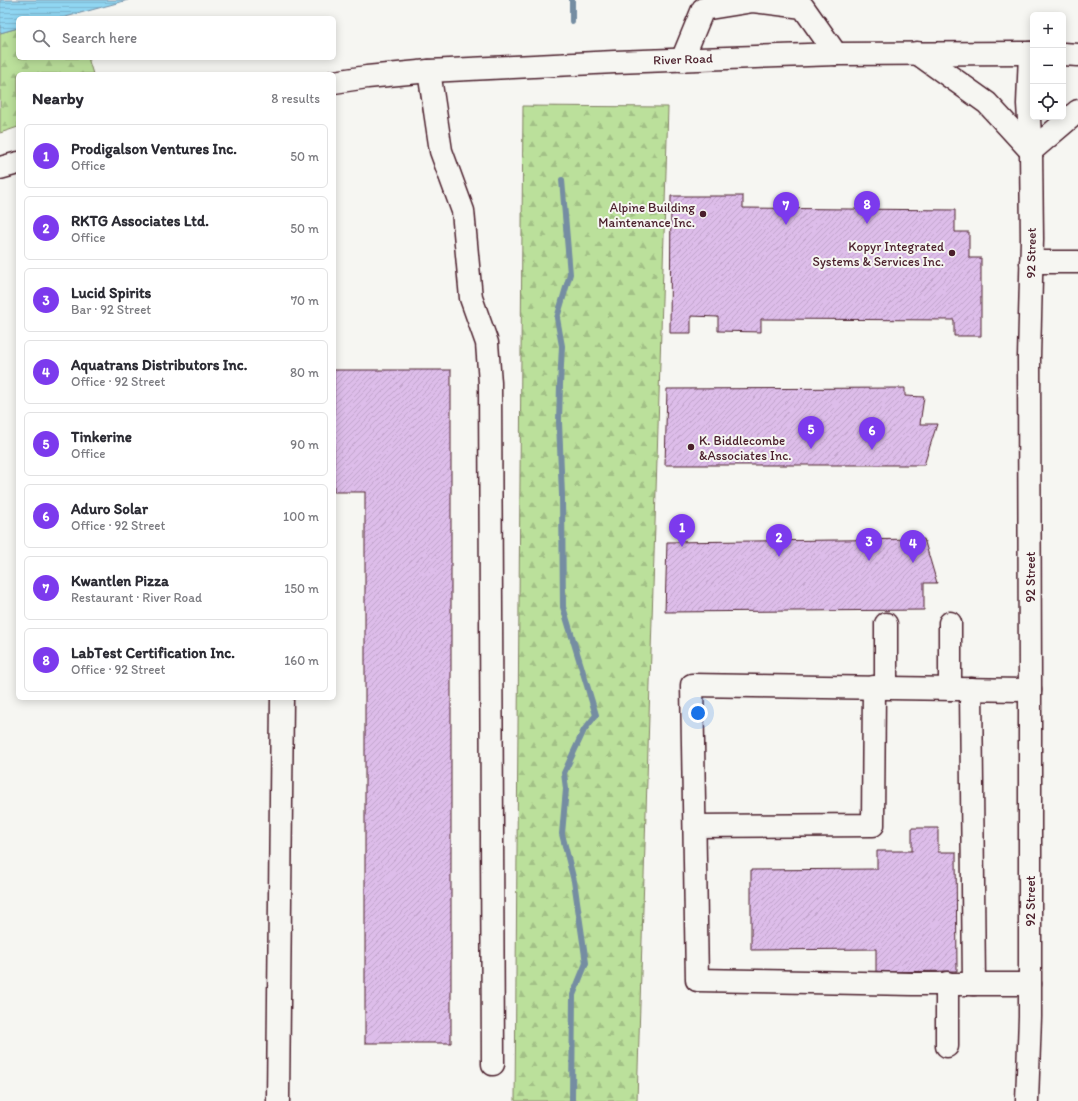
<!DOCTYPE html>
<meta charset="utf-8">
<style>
:root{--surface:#fff;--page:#f7f7f7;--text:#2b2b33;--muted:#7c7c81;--line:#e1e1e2;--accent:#7c3aed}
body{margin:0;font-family:Itim,sans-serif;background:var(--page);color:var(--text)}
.controls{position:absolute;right:12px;top:12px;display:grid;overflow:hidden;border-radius:6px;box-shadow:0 2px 10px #0003}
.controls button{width:36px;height:36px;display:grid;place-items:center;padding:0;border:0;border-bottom:1px solid var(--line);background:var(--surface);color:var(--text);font:20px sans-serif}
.you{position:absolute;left:698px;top:713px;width:14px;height:14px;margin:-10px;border:3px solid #fff;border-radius:50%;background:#1a73e8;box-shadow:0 0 0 6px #1a73e833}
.badge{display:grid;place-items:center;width:26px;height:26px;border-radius:50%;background:var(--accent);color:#fff;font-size:13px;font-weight:700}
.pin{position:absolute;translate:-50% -33px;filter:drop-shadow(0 1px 2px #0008)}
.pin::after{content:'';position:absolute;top:21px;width:14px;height:12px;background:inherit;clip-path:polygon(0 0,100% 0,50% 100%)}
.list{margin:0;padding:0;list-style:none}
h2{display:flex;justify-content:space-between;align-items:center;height:52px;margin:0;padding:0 16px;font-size:17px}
h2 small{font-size:13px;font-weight:400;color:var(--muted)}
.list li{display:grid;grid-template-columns:26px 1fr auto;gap:12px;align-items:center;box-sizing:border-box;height:64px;margin:0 8px 8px;padding:0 8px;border:1px solid var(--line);border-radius:6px}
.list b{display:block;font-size:15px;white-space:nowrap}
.list p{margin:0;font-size:13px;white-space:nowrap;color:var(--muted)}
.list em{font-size:13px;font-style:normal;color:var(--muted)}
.icon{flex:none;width:22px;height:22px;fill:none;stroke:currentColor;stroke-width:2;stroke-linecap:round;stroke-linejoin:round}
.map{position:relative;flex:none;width:1078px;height:1101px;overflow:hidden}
.search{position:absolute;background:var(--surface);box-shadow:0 2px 10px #0003;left:16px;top:16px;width:320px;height:44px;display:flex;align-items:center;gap:10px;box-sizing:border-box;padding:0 14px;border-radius:6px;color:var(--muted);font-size:15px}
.panel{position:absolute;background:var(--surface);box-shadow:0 2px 10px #0003;left:16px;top:72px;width:320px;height:628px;border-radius:6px}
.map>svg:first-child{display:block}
.forest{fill:url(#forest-firs);stroke:#828063}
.water{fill:url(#water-rules);stroke:#748da2}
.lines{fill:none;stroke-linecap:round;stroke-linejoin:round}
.stream{stroke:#748da2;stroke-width:6}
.building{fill:url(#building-hatch);stroke:#4a1f2b}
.minor-casing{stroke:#4a1f2b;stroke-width:25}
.major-casing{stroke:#4a1f2b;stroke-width:25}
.minor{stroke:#f6f6f2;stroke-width:22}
.major{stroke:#f6f6f2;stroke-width:22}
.poi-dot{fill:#4a1f2b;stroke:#f6f6f2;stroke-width:1.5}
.labels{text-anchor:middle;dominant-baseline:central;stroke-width:4;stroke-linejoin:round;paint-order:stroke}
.street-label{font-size:13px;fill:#4a1f2b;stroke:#f6f6f2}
.poi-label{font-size:13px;fill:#4a1f2b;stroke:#f6f6f2;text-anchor:end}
</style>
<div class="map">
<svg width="1078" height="1101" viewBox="0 0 1078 1101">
<defs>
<pattern id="forest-firs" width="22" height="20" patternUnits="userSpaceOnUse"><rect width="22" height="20" fill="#bbe09b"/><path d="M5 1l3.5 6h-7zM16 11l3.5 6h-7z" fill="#a2c086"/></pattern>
<pattern id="water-rules" width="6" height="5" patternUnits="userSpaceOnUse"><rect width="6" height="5" fill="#90d6f2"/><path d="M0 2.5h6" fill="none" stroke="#7eb7d0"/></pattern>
<pattern id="building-hatch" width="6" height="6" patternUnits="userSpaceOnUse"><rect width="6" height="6" fill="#ddbdea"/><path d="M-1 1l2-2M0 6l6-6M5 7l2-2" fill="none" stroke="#bfa2c9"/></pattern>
</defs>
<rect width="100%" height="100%" fill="#f6f6f2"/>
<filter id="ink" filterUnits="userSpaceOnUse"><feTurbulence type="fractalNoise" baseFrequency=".025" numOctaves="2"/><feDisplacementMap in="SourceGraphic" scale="8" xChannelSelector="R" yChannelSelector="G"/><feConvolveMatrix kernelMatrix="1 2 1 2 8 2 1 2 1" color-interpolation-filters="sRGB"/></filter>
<g filter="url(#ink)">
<!-- forest -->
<g class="forest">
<polygon points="18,28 18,58 88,58 93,74 18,74 18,127 0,133 0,33"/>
<polygon points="523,106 668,107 637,1101 515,1101"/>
</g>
<!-- water -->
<polygon class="water" points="0,0 128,0 62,18 18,18 18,28 0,33"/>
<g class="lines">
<!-- stream -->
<g class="stream">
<polyline points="572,21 572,0"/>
<polyline points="562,180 570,274 557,318 562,346 560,385 559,422 562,495 563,607 596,715 584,730 564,773 566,789 562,834 574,881 586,963 573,995 572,1101"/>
</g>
</g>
<!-- building -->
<g class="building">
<polygon points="671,196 743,196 743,208 955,210 955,232 969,232 969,258 981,258 981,336 954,336 954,320 761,319 761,332 718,331 718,317 691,316 691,333 670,333"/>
<polygon points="334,370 451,370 451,1043 365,1043 365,492 334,492"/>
<polygon points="905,388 905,396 924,397 920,424 937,424 924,465 665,465 667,389"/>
<polygon points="924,539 937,583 924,583 924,610 665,612 667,542"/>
<polygon points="912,828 938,828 938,852 956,852 957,971 876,972 876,949 751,950 751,870 877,869 877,851 912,851"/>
</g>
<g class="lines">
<!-- minor casing -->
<g class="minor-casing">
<g id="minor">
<polyline points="682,60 703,9 753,1 803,7 836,54"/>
<polyline points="429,71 441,151 463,211 471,298 487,343 490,383 493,1064"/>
<polyline points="1031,262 1078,262"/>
<polyline points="950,623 950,689"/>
<polyline points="886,624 886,687"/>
<polyline points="971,689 974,984"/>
<polyline points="695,826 873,825 874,687"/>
<polyline points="1030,984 912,984 697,980 692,685 1030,690"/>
<polyline points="947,1046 947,983"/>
<polyline points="278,1101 282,698"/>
<polyline points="1027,1101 1030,1017 1030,690 1029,357 1032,239 1031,151 1028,104 1030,53"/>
</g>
</g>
<!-- major casing -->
<g class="major-casing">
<g id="major">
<polyline points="917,53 987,103 1031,151 1078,111"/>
<polyline points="1063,54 1078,55"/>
<polyline points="334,82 367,77 429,71 615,62 836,54 1033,53"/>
<polyline points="0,168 18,163"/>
</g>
</g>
<!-- minor -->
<use href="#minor" class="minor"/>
<!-- major -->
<use href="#major" class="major"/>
</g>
</g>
<!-- markers -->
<g class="poi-dot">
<circle cx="703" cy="214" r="4"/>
<circle cx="952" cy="253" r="4"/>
<circle cx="691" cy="447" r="4"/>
</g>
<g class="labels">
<!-- street labels -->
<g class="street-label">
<text transform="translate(683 59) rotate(-2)">River Road</text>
<text transform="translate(1031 253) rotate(-89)">92 Street</text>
<text transform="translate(1030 577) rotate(-90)">92 Street</text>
<text transform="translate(1030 901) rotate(-90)">92 Street</text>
</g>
<!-- poi labels -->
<g class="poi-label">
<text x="695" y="207">Alpine Building<tspan x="695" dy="15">Maintenance Inc.</tspan></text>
<text x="944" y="246">Kopyr Integrated<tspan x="944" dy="15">Systems &amp; Services Inc.</tspan></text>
<text x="699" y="440" text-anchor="start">K. Biddlecombe<tspan x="699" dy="15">&amp;Associates Inc.</tspan></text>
</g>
</g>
</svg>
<div class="controls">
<button>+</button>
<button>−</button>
<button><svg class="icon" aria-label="locate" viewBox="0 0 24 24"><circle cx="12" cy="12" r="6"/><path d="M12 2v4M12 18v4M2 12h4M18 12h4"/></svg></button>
</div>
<div class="you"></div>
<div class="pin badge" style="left:682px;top:547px">1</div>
<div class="pin badge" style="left:779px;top:557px">2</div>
<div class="pin badge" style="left:869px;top:561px">3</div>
<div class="pin badge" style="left:913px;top:563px">4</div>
<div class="pin badge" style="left:811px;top:449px">5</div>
<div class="pin badge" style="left:872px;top:450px">6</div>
<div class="pin badge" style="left:786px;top:225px">7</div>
<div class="pin badge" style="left:867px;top:224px">8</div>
<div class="search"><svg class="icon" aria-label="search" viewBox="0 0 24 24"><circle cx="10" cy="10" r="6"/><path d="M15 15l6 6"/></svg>Search here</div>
<section class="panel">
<h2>Nearby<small>8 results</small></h2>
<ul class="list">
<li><span class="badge">1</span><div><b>Prodigalson Ventures Inc.</b><p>Office</p></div><em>50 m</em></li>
<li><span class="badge">2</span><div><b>RKTG Associates Ltd.</b><p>Office</p></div><em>50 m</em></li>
<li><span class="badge">3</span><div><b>Lucid Spirits</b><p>Bar · 92 Street</p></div><em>70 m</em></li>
<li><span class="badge">4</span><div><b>Aquatrans Distributors Inc.</b><p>Office · 92 Street</p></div><em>80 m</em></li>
<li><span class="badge">5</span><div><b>Tinkerine</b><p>Office</p></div><em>90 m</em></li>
<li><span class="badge">6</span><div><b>Aduro Solar</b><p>Office · 92 Street</p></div><em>100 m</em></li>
<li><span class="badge">7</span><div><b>Kwantlen Pizza</b><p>Restaurant · River Road</p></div><em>150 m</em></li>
<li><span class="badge">8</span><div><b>LabTest Certification Inc.</b><p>Office · 92 Street</p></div><em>160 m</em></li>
</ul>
</section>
</div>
